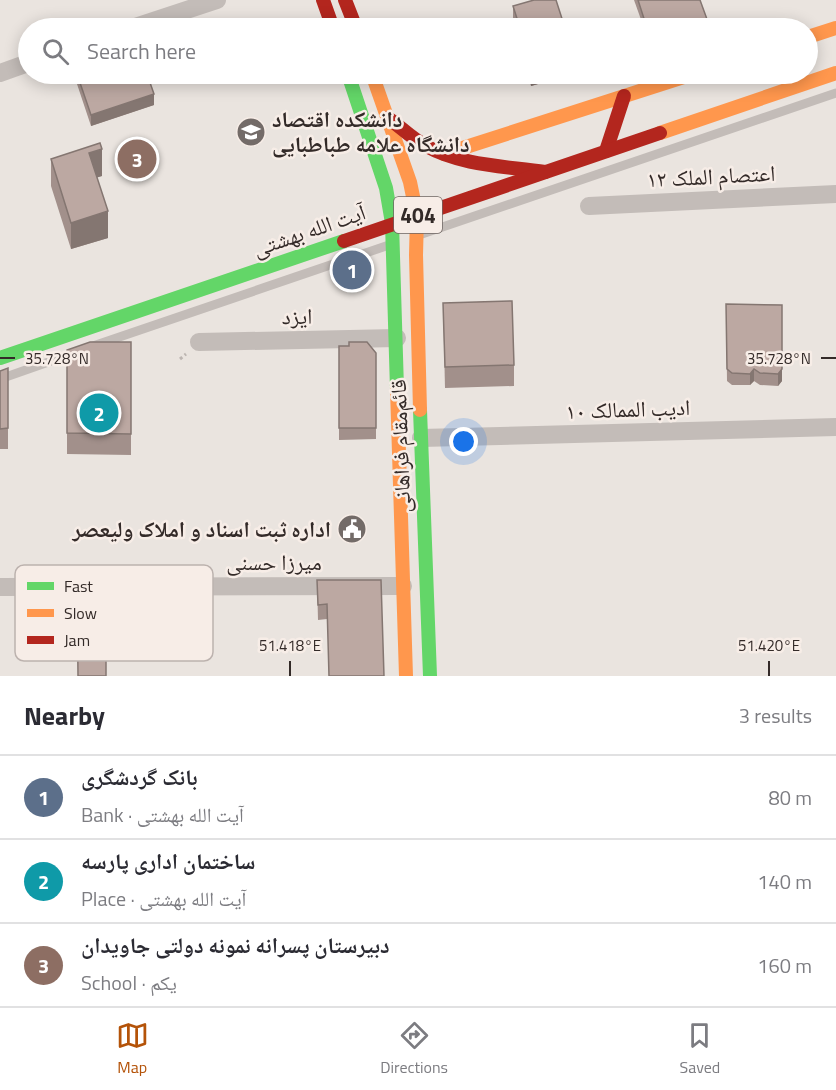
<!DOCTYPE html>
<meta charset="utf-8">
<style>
:root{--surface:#fff;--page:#f7f7f7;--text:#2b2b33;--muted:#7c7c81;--line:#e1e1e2;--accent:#b45309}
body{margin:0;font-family:"Titillium Web","Noto Naskh Arabic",sans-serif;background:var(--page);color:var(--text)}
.you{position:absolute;left:464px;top:442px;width:21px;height:21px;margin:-15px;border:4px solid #fff;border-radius:50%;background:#1a73e8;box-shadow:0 0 0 9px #1a73e833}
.badge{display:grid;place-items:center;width:39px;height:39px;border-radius:50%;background:var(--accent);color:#fff;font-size:20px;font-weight:700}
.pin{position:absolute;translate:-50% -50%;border:3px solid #fff;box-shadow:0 2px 6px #0006}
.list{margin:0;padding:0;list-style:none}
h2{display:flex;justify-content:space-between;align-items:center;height:78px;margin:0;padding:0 24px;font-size:26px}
h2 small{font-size:20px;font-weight:400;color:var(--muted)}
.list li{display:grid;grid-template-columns:39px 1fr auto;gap:18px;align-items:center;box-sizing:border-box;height:84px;padding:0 24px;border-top:2px solid var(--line)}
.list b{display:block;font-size:22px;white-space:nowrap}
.list p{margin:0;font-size:20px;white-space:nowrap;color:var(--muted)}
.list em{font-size:20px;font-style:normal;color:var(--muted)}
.icon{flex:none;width:33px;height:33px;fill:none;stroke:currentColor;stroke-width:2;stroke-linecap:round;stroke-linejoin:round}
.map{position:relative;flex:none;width:836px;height:676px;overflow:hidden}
.search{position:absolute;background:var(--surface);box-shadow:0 3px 15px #0003;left:18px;right:18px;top:18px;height:66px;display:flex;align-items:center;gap:15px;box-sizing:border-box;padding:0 21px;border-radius:33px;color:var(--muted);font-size:22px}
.sheet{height:330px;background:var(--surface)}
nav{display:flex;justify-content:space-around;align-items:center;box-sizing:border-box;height:84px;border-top:2px solid var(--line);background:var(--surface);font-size:16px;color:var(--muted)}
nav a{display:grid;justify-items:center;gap:3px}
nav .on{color:var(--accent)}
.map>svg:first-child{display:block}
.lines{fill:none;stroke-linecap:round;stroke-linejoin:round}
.path{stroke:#bcb5b1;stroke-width:3;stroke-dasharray:3 3;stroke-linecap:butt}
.lane{stroke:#c3bcb8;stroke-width:9}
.street{stroke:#c3bcb8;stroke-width:18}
.fast{stroke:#63d668;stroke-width:14}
.slow{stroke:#ff974d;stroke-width:14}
.jam{stroke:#b3261e;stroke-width:14}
.wall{fill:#a2908b}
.shaded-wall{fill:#847671}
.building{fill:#bca8a2;stroke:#847671;stroke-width:1.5}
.ticks{fill:none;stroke:#332a28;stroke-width:2}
.labels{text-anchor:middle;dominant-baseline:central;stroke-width:5;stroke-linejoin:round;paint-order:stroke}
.shield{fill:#f7ede7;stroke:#6e6461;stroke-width:1.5}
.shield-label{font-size:21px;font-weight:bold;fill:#332a28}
.poi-label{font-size:22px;font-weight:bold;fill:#332a28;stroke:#f7ede7;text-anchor:start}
.street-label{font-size:22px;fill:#332a28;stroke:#f7ede7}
.key{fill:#f7ede7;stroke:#bcb2ae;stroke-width:1.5}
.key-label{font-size:16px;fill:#332a28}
.ticks-label{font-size:15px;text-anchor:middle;fill:#332a28;stroke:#f7ede7;stroke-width:5;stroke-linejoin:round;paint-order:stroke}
</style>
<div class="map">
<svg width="836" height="676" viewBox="0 0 836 676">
<rect width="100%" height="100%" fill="#eae4df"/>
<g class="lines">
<!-- path -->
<polyline class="path" points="180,359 186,354"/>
<!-- lane -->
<g class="lane">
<polyline points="419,235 836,93"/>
<polyline points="93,346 389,245"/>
<polyline points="0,379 77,352"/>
</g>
<!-- street -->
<g class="street">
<polyline points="132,28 217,0"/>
<polyline points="0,73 28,63"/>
<polyline points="589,206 836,194"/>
<polyline points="199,342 397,338"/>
<polyline points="421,438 836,427"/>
<polyline points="0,587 403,586"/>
</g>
<!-- fast -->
<g class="fast">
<polyline points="348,74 386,188 392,223 397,389"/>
<polyline points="0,358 344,241"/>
<polyline points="420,410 430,676"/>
</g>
<!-- slow -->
<g class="slow">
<polyline points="808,37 836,28"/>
<polyline points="372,74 410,182 417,216 416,255 420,410"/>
<polyline points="660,133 836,73"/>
<polyline points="444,154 693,74"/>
<polyline points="397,389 406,676"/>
</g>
<!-- jam -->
<g class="jam">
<polyline points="323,0 333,28"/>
<polyline points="345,0 356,28"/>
<path d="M388,118C401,127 412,139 426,146C462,166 505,166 545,172"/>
<polyline points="606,151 624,96"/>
<polyline points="344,241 660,133"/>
</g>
</g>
<!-- wall -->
<g class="wall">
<polygon points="634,0 700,0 708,28 644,28"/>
<polygon points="513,6 565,28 513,28"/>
<polygon points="75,74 147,74 154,105 91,126 75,78"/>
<polygon points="527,74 573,74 531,86"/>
<polygon points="51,159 102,176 97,177 108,238 71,249 51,186"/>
<polygon points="443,303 514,365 514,386 445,388"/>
<polygon points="726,304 782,305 782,381 778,386 760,385 754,381 750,385 732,385 727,381"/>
<polygon points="131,342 131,455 67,454 67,350"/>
<polygon points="339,346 376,353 376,439 339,440"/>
<polygon points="8,368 8,449 0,449 0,371"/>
<polygon points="317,580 384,676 327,619 318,620"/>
</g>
<!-- shaded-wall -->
<g class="shaded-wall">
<polygon points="708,22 708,28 686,28"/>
<polygon points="531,74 573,74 531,86"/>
<polygon points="154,94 154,105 91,126 91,115"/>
<polygon points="102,149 102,176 89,180 89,153"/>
<polygon points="108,211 108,238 71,249 71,223"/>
<polygon points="782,305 782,381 778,386 778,374"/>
<polygon points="754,369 754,381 750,385 750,374"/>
</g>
<!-- building -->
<g class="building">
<polygon points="534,0 556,0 565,28 520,28 513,6"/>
<polygon points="638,0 700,0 708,22 686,28 647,28"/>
<polygon points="77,74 147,74 154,94 91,115"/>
<polygon points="100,143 102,149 89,153 108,211 71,223 51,159"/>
<polygon points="512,301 514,365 445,367 443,303"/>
<polygon points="726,304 782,305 782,369 778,374 760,373 754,369 750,374 732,373 727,369"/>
<polygon points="90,342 131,342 131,434 67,433 67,350"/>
<polygon points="349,342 367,342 376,353 376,428 339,428 339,346 349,346"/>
<polygon points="8,368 8,428 0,429 0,371"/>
<polygon points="77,576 106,577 106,676 78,676"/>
<polygon points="317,580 381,580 384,676 329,676 327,604 318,605"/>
</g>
<!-- ticks -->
<path class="ticks" d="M0,358H15M821,358H836M290,661V676M769,661V676"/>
<!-- icons -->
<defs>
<g id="university-disc" transform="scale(1.5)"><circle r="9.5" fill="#736b68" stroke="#f7ede7"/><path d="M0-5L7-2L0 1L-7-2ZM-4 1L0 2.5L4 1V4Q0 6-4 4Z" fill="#fff"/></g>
<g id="civic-disc" transform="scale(1.5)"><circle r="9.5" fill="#736b68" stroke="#f7ede7"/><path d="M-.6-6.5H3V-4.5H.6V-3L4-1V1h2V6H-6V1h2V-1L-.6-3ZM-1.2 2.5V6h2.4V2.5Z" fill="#fff"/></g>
</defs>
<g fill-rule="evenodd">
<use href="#university-disc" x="251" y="132"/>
<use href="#civic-disc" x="352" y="529"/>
</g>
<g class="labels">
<!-- shield labels -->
<rect class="shield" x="394" y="197" width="48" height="36" rx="4.5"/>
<g class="shield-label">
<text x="418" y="215">404</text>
</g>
<!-- poi labels -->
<g class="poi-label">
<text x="272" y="119">دانشکده اقتصاد<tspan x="272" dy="25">دانشگاه علامه طباطبایی</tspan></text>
<text x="331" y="529" text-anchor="end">اداره ثبت اسناد و املاک ولیعصر</text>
</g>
<!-- street labels -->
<g class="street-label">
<text transform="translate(711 176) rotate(-3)">اعتصام الملک ۱۲</text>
<text transform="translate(309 230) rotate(-19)">آیت الله بهشتی</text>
<text transform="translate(297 316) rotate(-1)">ایزد</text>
<text transform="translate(628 409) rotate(-2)">ادیب الممالک ۱۰</text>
<text transform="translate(400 446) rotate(-92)">قائم‌مقام فراهانی</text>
<text x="274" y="562">میرزا حسنی</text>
</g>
</g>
<!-- legend -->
<rect x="15" y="565" width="198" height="96" rx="9" class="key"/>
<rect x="27" y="582" width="27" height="8" fill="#63d668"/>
<rect x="27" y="609" width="27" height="8" fill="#ff974d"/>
<rect x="27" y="636" width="27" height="8" fill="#b3261e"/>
<g class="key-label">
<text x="64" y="592">Fast</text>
<text x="64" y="619">Slow</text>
<text x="64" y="646">Jam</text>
</g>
<g class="ticks-label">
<text x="57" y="364">35.728°N</text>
<text x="779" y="364">35.728°N</text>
<text x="290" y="651">51.418°E</text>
<text x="769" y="651">51.420°E</text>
</g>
</svg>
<div class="you"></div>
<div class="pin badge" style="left:352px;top:270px;background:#5c6f8a">1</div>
<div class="pin badge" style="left:99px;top:413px;background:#0f9aa8">2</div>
<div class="pin badge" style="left:137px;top:159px;background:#8d6e63">3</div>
<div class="search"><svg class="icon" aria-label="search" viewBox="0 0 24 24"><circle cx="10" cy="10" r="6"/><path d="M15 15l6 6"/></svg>Search here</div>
</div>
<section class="sheet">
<h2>Nearby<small>3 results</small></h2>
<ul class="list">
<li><span class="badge" style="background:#5c6f8a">1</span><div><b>بانک گردشگری</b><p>Bank · آیت الله بهشتی</p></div><em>80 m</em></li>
<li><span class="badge" style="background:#0f9aa8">2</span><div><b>ساختمان اداری پارسه</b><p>Place · آیت الله بهشتی</p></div><em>140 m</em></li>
<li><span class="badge" style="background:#8d6e63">3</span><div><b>دبيرستان پسرانه نمونه دولتی جاويدان</b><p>School · یکم</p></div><em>160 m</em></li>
</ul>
</section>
<nav>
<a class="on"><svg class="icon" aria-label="map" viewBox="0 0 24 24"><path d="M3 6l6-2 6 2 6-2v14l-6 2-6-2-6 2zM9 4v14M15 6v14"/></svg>Map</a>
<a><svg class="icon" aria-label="directions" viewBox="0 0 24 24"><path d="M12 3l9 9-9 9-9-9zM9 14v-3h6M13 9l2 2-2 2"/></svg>Directions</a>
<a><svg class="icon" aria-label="saved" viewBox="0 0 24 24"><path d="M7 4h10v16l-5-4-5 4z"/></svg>Saved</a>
</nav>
